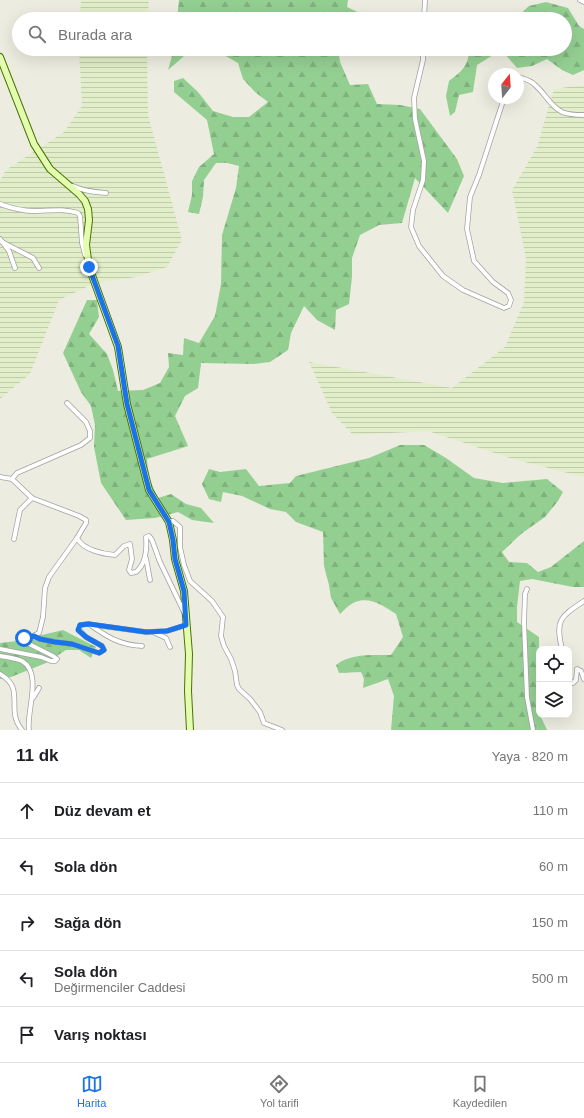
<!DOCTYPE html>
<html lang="tr">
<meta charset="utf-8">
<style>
:root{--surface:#fff;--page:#f6f6f6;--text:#202124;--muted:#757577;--line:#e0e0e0;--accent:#1a73e8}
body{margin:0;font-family:Arial,sans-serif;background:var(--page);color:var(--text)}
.controls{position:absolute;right:12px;bottom:12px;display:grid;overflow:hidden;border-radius:8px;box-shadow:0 4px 16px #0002}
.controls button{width:36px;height:36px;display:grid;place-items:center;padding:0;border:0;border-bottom:1px solid var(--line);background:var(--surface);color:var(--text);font:20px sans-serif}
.compass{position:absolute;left:488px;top:68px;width:36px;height:36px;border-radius:50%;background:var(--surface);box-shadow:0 4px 16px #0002;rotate:17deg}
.stop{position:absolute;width:12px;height:12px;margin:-9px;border:3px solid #1a73e8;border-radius:50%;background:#fff}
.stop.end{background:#1a73e8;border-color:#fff;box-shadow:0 1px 4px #0008}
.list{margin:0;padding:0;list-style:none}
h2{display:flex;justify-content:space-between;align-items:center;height:52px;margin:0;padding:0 16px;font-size:17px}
h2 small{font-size:13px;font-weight:400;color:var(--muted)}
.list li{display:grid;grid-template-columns:26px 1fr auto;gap:12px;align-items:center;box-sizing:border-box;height:56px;padding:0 16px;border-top:1px solid var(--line)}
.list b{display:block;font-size:15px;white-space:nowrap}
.list p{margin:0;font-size:13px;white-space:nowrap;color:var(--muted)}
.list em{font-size:13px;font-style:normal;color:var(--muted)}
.icon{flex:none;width:22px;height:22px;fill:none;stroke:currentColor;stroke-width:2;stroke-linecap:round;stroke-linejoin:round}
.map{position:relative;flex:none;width:584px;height:730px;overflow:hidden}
.search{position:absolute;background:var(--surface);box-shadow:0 4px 16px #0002;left:12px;right:12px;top:12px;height:44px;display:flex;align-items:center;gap:10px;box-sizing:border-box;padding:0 14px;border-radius:22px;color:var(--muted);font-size:15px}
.sheet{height:332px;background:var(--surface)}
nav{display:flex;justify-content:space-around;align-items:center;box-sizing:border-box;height:56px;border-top:1px solid var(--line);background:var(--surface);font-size:11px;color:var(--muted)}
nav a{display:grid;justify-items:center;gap:2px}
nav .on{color:var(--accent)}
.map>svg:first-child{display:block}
.farmland{fill:url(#farmland-rules)}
.forest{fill:url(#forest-firs)}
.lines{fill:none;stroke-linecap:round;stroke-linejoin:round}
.minor-casing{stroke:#a2a2a2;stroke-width:5.5}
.secondary-casing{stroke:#497400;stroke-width:8}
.minor{stroke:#fff;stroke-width:4}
.secondary{stroke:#e4fcaf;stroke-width:6}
.route{stroke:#1a73e8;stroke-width:5}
</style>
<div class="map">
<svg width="584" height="730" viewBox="0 0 584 730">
<defs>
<pattern id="farmland-rules" width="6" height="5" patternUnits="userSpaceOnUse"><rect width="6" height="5" fill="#e1eec9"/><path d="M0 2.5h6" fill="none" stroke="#c0ccac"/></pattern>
<pattern id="forest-firs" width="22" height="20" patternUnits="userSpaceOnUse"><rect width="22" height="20" fill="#94cf92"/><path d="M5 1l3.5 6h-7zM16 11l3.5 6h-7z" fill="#7fb17d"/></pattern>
</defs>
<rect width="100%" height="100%" fill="#edece0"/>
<!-- farmland -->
<g class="farmland">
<polygon points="81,0 149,0 148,19 80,19"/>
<polygon points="79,49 147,49 148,115 182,240 167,267 136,277 95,283 59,300 30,374 0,399 0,181 6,170 64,132 82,106"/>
<polygon points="584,85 584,477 513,459 428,431 353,435 332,413 309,362 452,388 505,347 524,302 526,258 512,190 537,147 554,89"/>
</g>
<!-- forest -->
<g class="forest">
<polygon points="179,0 348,0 347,7 364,15 364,19 177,19"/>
<path d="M546,2L568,8L579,26L584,29V70L573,75L562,70L547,59L532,66L517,68L504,53L493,55L477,65L473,92L459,95L455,112L450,116L446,96L449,81C461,72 469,66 469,49H565V19H515L529,6Z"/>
<polygon points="174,49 188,49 183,57 168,70"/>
<polygon points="213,49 338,49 340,62 350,85 368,84 377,104 400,105 420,109 457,159 464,176 448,213 415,178 402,223 379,225 360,235 352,258 352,277 349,304 336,310 335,330 317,320 304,306 291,333 288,350 270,362 254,364 201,363 198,388 185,396 175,416 188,446 147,459 149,478 158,498 171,494 186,504 201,508 214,523 192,520 178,512 155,518 126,520 101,483 94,447 95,425 91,406 81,392 63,353 87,300 97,300 99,317 89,334 107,354 113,370 118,391 143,390 160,383 169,367 168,353 183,355 184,338 199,343 215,316 221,284 222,235 236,188 239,166 227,163 216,163 204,180 203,197 199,214 188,212 192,195 192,181 199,167 214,154 207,120 174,92 174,81 183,78 198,92 213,111 233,117 249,117 268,102 255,92 243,79 238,63"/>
<path d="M400,445H424L446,458L474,478L503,483L547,479L563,492L558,501L545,517L521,534L502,552L509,562L527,563L538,572L551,567L584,541V587H573L532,579L520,581L517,607V622L539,637V715H540L547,730H391L394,696L388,679L363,688L364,679L361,672L339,673L336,665C350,653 374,655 391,655L403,637L396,614C384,606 370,596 355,602C350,604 344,610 340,614L331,598L329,585L324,566L323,532L296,522L286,512L270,509L242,496L223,492L221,502L209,499L202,484L209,469L220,472L246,469L259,486L290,483L296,476L369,458Z"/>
<polygon points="63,630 96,647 91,658 79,650 66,650 46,663 11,677 0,679 0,643 17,641"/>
</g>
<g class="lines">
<!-- minor casing -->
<g class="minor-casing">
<g id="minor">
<polyline points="580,0 584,2"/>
<polyline points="424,19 425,0"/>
<polyline points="423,49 423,60 414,98 415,119 424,161 423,180 413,210 411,227 419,246 443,276 463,290 504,308 509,306 511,300 508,293 493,282 474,261 467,229 470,197 479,175 504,98"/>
<path d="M518,77C524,79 531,80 535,85C545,93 550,106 562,112C569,115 576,115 584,115"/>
<path d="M73,186C83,191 94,192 106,193"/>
<path d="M0,204C11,208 22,211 34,211C49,211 63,208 78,213L80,216L82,243L85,255"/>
<polyline points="0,239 9,251 15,268"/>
<polyline points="2,242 33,258 39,268"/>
<path d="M67,403L86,422L90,431V438L81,445L17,473L12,479L32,498L79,516L86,520V523L77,538C83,550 103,554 115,555L124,546L130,544L132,559L129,570L131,573L136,572C146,564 147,550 146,537L149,536L152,540L160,562L184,612"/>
<polyline points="0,477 12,479"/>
<polyline points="169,522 173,521 180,527 180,547 184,565 190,581 212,601 223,617 221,636 224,646 231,659 235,671 237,685 239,689 250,699 260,712 264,723 282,730"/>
<polyline points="14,539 20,510 32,498"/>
<polyline points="146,558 150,580"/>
<polyline points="527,589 525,594 524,622 527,697 533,730"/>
<path d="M89,624C107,637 120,645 142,646"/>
<polyline points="153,632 166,638 170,647"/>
<polyline points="34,636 40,639 55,642 72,644 99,653 104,650 102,646 86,637 79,630 80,625 87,624 146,632 167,631 186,625"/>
<polyline points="0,649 41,657 51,661 55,661 57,659 53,656 25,642 24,638 33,636 39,633 43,617 45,588 49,577 77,538"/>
<path d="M562,649C555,620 560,617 584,601"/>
<path d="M0,656C7,657 15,658 22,661C43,673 26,712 29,730"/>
<path d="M0,674C5,677 11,682 13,688C17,703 10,716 22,730"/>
<polyline points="569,679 571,683 573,683 576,680 577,669 581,671 584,679"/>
<polyline points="33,698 39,688"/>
</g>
</g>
<!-- secondary casing -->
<g class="secondary-casing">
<polyline id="secondary" points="0,57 34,144 50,169 79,194 85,201 88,209 89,220 86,245 89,267 118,347 127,404 149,490 169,522 173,540 175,559 184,591 189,654 188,691 190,730"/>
</g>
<!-- minor -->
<use href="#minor" class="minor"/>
<!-- secondary -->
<use href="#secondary" class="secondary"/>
</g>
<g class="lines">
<!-- route -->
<polyline class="route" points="24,638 34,636 40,639 55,642 72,644 99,653 104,650 102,646 86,637 78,630 80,625 89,624 146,632 167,631 186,625 184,591 175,559 173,540 169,522 149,490 127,404 118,346 89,267"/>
</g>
</svg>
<div class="controls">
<button><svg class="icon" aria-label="locate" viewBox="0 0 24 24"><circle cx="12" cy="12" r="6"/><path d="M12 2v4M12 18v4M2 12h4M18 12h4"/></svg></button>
<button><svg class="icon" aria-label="layers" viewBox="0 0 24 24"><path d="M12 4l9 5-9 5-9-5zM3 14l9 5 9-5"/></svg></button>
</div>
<svg class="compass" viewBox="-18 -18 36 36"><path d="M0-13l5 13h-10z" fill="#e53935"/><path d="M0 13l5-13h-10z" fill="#757577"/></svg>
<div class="stop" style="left:24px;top:638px"></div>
<div class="stop end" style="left:89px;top:267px"></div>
<div class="search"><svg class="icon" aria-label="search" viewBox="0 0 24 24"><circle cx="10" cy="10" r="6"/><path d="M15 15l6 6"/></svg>Burada ara</div>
</div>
<section class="sheet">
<h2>11 dk<small>Yaya · 820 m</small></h2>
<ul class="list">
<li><svg class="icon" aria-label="ahead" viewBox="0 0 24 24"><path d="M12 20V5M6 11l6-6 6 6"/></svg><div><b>Düz devam et</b></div><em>110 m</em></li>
<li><svg class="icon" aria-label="left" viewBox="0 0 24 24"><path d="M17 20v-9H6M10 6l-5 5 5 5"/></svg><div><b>Sola dön</b></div><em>60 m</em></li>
<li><svg class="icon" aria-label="right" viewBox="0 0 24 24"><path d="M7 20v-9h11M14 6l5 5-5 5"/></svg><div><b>Sağa dön</b></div><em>150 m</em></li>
<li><svg class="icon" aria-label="left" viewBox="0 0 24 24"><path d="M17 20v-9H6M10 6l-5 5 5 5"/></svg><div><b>Sola dön</b><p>Değirmenciler Caddesi</p></div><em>500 m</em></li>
<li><svg class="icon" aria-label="arrive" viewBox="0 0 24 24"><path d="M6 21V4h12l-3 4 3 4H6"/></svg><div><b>Varış noktası</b></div></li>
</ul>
</section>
<nav>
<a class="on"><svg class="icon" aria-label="map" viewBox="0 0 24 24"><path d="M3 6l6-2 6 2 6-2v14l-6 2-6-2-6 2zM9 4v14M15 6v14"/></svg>Harita</a>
<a><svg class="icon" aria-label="directions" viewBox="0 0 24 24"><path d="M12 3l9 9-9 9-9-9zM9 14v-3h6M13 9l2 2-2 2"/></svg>Yol tarifi</a>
<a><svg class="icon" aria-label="saved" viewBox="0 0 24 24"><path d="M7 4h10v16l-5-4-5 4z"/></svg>Kaydedilen</a>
</nav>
